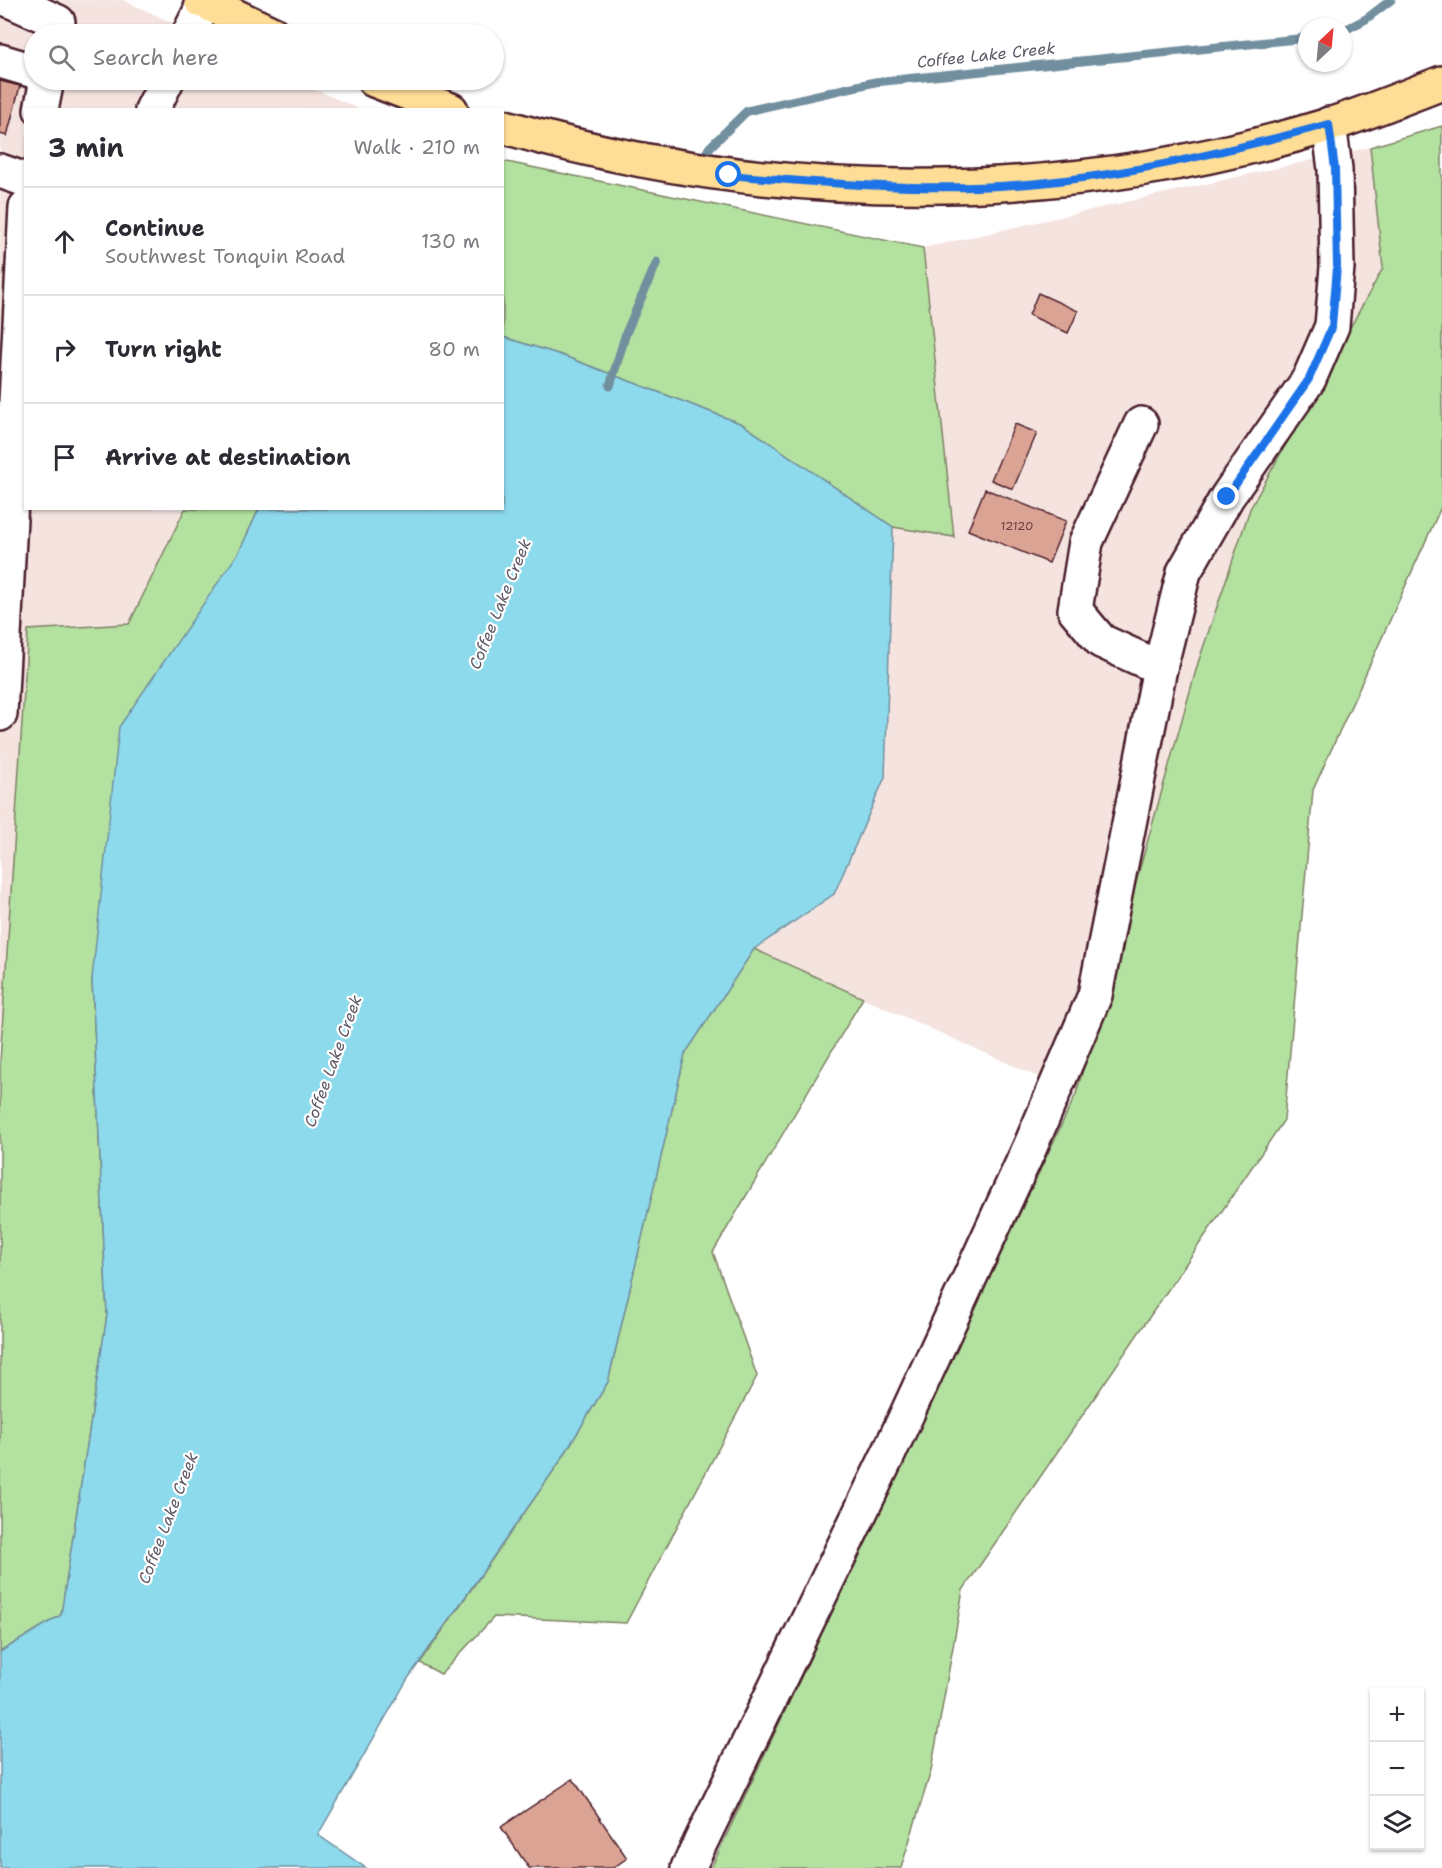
<!DOCTYPE html>
<meta charset="utf-8">
<style>
:root{--surface:#fff;--page:#f7f7f7;--text:#2b2b33;--muted:#7c7c81;--line:#e1e1e2}
body{margin:0;font-family:"Shantell Sans",sans-serif;background:var(--page);color:var(--text)}
.controls{position:absolute;right:18px;bottom:18px;display:grid;overflow:hidden;border-radius:0px;box-shadow:0 2px 4px #0004}
.controls button{width:54px;height:54px;display:grid;place-items:center;padding:0;border:0;border-bottom:2px solid var(--line);background:var(--surface);color:var(--text);font:30px sans-serif}
.compass{position:absolute;left:1298px;top:18px;width:54px;height:54px;border-radius:50%;background:var(--surface);box-shadow:0 2px 4px #0004;rotate:26deg}
.stop{position:absolute;width:18px;height:18px;margin:-14px;border:4px solid #1a73e8;border-radius:50%;background:#fff}
.stop.end{background:#1a73e8;border-color:#fff;box-shadow:0 2px 6px #0008}
.list{margin:0;padding:0;list-style:none}
h2{display:flex;justify-content:space-between;align-items:center;height:78px;margin:0;padding:0 24px;font-size:26px}
h2 small{font-size:20px;font-weight:400;color:var(--muted)}
.list li{display:grid;grid-template-columns:39px 1fr auto;gap:18px;align-items:center;box-sizing:border-box;height:108px;padding:0 24px;border-top:2px solid var(--line)}
.list b{display:block;font-size:22px;white-space:nowrap}
.list p{margin:0;font-size:20px;white-space:nowrap;color:var(--muted)}
.list em{font-size:20px;font-style:normal;color:var(--muted)}
.icon{flex:none;width:33px;height:33px;fill:none;stroke:currentColor;stroke-width:2;stroke-linecap:round;stroke-linejoin:round}
.map{position:relative;flex:none;width:1442px;height:1868px;overflow:hidden}
.search{position:absolute;background:var(--surface);box-shadow:0 2px 4px #0004;left:24px;top:24px;width:480px;height:66px;display:flex;align-items:center;gap:15px;box-sizing:border-box;padding:0 21px;border-radius:33px;color:var(--muted);font-size:22px}
.panel{position:absolute;background:var(--surface);box-shadow:0 2px 4px #0004;left:24px;top:108px;width:480px;height:402px;border-radius:0px}
.map>svg:first-child{display:block}
.built{fill:#f4e3df}
.green{fill:#b3e19f;stroke:#7e8065;stroke-width:1.5}
.water{fill:#8ddaec;stroke:#728f9f;stroke-width:1.5}
.lines{fill:none;stroke-linecap:round;stroke-linejoin:round}
.stream{stroke:#728f9f;stroke-width:9}
.building{fill:#dba394;stroke:#4a1f2b;stroke-width:1.5}
.minor-casing{stroke:#4a1f2b;stroke-width:38}
.major-casing{stroke:#4a1f2b;stroke-width:38}
.minor{stroke:#fff;stroke-width:33}
.major{stroke:#fedd96;stroke-width:33}
.route{stroke:#1a73e8;stroke-width:8}
.labels{text-anchor:middle;dominant-baseline:central;stroke-width:4.5;stroke-linejoin:round;paint-order:stroke}
.number-label{font-size:12px;fill:#6e4045}
.water-label{font-size:16px;font-style:italic;fill:#5e5765;stroke:#fff}
</style>
<div class="map">
<svg width="1442" height="1868" viewBox="0 0 1442 1868">
<rect width="100%" height="100%" fill="#fff"/>
<filter id="ink" filterUnits="userSpaceOnUse"><feTurbulence type="fractalNoise" baseFrequency=".0167" numOctaves="2"/><feDisplacementMap in="SourceGraphic" scale="12" xChannelSelector="R" yChannelSelector="G"/><feConvolveMatrix kernelMatrix="1 2 1 2 8 2 1 2 1" color-interpolation-filters="sRGB"/></filter>
<g filter="url(#ink)">
<!-- built -->
<g class="built">
<polygon points="0,0 123,0 197,34 34,34 34,80 294,80 359,109 26,110 26,508 185,509 129,624 0,1061"/>
<polygon points="1370,147 1383,268 1250,509 1198,663 1076,1094 754,949 834,894 885,777 893,527 954,537 923,248"/>
</g>
<!-- green -->
<g class="green">
<polygon points="1442,126 1442,505 1313,790 1284,1120 963,1590 931,1771 901,1868 711,1868 1076,1094 1198,663 1250,509 1383,268 1370,147"/>
<polygon points="502,161 923,248 954,537 893,527 742,424 561,355 503,337"/>
<polygon points="185,509 259,509 239,552 92,979 107,1315 61,1615 0,1652 0,1061 28,630 129,624"/>
<polygon points="754,949 863,998 713,1252 757,1376 626,1623 494,1617 441,1674 420,1663 561,1460 608,1382 685,1054"/>
</g>
<!-- water -->
<polygon class="water" points="503,337 561,355 742,424 893,527 885,777 834,894 754,949 685,1054 608,1382 561,1460 407,1680 318,1835 366,1868 0,1868 0,1652 61,1615 107,1315 92,979 119,727 239,552 259,509 502,508"/>
<g class="lines">
<!-- stream -->
<g class="stream">
<polyline points="1343,31 1366,19 1391,0"/>
<polyline points="700,163 710,147 747,111 875,82 1307,38"/>
<polyline points="610,386 626,333 657,262"/>
</g>
</g>
<!-- building -->
<g class="building">
<polygon points="0,81 20,86 7,136 0,134"/>
<polygon points="1038,293 1078,311 1068,333 1029,315"/>
<polygon points="1015,424 1037,433 1013,489 991,480"/>
<polygon points="985,489 1066,521 1049,563 968,530"/>
<polygon points="573,1779 627,1858 613,1868 529,1868 501,1827"/>
</g>
<g class="lines">
<!-- minor casing -->
<g class="minor-casing">
<g id="minor">
<polyline points="9,0 58,22 55,34"/>
<polyline points="189,34 205,2"/>
<polyline points="0,61 34,71"/>
<polyline points="41,110 47,80"/>
<polyline points="152,110 167,80"/>
<polyline points="0,171 26,180"/>
<polyline points="1141,424 1086,542 1075,610 1101,641 1160,668"/>
<polyline points="0,714 26,207"/>
<polyline points="688,1868 889,1453 1030,1147 1095,995 1160,668 1184,572 1227,497 1309,379 1332,326 1337,267 1335,169 1329,124"/>
</g>
</g>
<!-- major casing -->
<g class="major-casing">
<g id="major">
<polyline points="201,0 273,34"/>
<polyline points="374,80 451,110"/>
<path d="M502,126C771,205 1061,208 1329,125C1367,113 1405,97 1442,83"/>
</g>
</g>
<!-- minor -->
<use href="#minor" class="minor"/>
<!-- major -->
<use href="#major" class="major"/>
</g>
</g>
<g class="lines" filter="url(#ink)">
<!-- route -->
<path class="route" d="M729,175C811,182 892,189 975,187C1095,184 1214,155 1329,124L1335,169L1337,267L1332,326L1309,379L1227,497"/>
</g>
<g class="labels">
<!-- number labels -->
<g class="number-label">
<text x="1017" y="526">12120</text>
</g>
<!-- water labels -->
<g class="water-label">
<text transform="translate(986 55) rotate(-6)">Coffee Lake Creek</text>
<text transform="translate(500 604) rotate(-68)">Coffee Lake Creek</text>
<text transform="translate(333 1061) rotate(-70)">Coffee Lake Creek</text>
<text transform="translate(168 1518) rotate(-69)">Coffee Lake Creek</text>
</g>
</g>
</svg>
<div class="controls">
<button>+</button>
<button>−</button>
<button><svg class="icon" aria-label="layers" viewBox="0 0 24 24"><path d="M12 4l9 5-9 5-9-5zM3 14l9 5 9-5"/></svg></button>
</div>
<svg class="compass" viewBox="-18 -18 36 36"><path d="M0-13l5 13h-10z" fill="#e53935"/><path d="M0 13l5-13h-10z" fill="#7c7c81"/></svg>
<div class="stop" style="left:729px;top:175px"></div>
<div class="stop end" style="left:1227px;top:497px"></div>
<div class="search"><svg class="icon" aria-label="search" viewBox="0 0 24 24"><circle cx="10" cy="10" r="6"/><path d="M15 15l6 6"/></svg>Search here</div>
<section class="panel">
<h2>3 min<small>Walk · 210 m</small></h2>
<ul class="list">
<li><svg class="icon" aria-label="ahead" viewBox="0 0 24 24"><path d="M12 20V5M6 11l6-6 6 6"/></svg><div><b>Continue</b><p>Southwest Tonquin Road</p></div><em>130 m</em></li>
<li><svg class="icon" aria-label="right" viewBox="0 0 24 24"><path d="M7 20v-9h11M14 6l5 5-5 5"/></svg><div><b>Turn right</b></div><em>80 m</em></li>
<li><svg class="icon" aria-label="arrive" viewBox="0 0 24 24"><path d="M6 21V4h12l-3 4 3 4H6"/></svg><div><b>Arrive at destination</b></div></li>
</ul>
</section>
</div>
